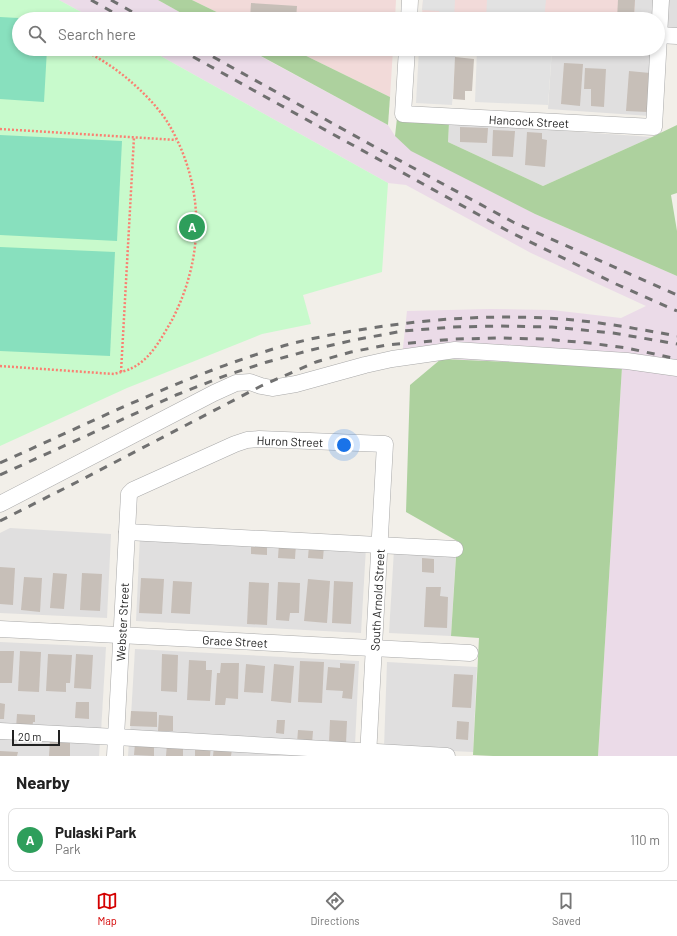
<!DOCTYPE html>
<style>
:root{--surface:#fff;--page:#f6f6f6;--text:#222;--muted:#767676;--line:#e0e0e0;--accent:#d40000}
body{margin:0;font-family:Barlow,sans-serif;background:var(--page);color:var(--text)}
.scale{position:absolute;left:12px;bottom:10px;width:48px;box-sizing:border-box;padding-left:4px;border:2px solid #222;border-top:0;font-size:11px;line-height:14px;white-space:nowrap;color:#222;-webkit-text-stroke:3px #fff;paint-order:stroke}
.you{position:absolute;left:344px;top:445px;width:14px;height:14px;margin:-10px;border:3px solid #fff;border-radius:50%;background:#1a73e8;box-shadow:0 0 0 6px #1a73e833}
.badge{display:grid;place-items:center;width:26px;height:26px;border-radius:50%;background:var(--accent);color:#fff;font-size:13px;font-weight:700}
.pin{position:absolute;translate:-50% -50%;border:2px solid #fff;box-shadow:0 1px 4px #0006}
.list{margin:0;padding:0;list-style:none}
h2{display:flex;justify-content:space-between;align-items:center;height:52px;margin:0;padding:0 16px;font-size:17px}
h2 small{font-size:13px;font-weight:400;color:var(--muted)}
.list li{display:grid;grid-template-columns:26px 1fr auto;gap:12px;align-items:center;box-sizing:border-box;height:64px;margin:0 8px 8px;padding:0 8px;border:1px solid var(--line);border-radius:8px}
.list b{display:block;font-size:15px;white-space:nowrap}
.list p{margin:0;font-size:13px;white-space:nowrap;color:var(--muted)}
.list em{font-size:13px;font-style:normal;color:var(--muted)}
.icon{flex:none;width:22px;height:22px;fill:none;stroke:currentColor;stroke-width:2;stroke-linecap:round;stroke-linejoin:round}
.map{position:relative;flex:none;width:677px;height:756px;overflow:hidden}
.search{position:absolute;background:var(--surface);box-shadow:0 2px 6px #0003;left:12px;right:12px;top:12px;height:44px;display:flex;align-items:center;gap:10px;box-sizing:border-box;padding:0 14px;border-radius:22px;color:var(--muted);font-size:15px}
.sheet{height:124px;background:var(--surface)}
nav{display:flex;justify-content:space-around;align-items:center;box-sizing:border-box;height:56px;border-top:1px solid var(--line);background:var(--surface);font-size:11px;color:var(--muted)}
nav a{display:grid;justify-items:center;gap:2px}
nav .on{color:var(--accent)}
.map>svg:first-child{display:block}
.residential{fill:#e0dfdf}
.commercial{fill:#f2dad9}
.industrial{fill:#ebdbe8}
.forest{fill:#add19e}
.park{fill:#c8facc}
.pitch{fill:#88e0be}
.parking{fill:#e2e2e2}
.building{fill:#c7bfb8}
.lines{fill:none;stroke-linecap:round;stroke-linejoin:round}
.minor-casing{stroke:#a9a9a9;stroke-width:17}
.path{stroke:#fa8072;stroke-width:2.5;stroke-dasharray:2 2;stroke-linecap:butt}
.minor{stroke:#fff;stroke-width:16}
.rail{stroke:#707070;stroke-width:3;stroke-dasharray:8 8;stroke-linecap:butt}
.labels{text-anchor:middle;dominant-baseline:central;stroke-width:3.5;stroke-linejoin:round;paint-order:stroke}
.street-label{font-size:12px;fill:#222;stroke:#fff}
</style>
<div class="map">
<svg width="677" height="756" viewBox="0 0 677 756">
<rect width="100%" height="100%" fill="#f2efe9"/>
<!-- residential -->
<g class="residential">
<polygon points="635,0 656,0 656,19 634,19"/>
<polygon points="664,0 677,0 677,29 663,29"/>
<polygon points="552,49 654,49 650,116 548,109"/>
<polygon points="449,123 652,137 543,186 448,142"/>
<polygon points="10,528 111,534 107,618 0,613 0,533"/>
<polygon points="140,536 366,547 361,633 136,621"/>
<polygon points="394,550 456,553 451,636 389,633"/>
<polygon points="0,642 106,647 101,732 0,727"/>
<polygon points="135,649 359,661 355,745 130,733"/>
<polygon points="387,662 477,667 473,752 384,748"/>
<polygon points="0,735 100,741 99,756 0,756"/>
<polygon points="129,741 354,756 128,756"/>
</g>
<!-- commercial -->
<g class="commercial">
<polygon points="192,0 396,0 395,19 231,19"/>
<polygon points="423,0 635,0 634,19 474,19 422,16"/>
<polygon points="292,49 393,49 390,97"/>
</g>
<!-- industrial -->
<g class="industrial">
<polygon points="59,0 158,0 192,19 94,19"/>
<polygon points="148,49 247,49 388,125 395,136 535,214 677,276 677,756 598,756 622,367 441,359 401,366 407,311 490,309 552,310 621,318 646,306 531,253 406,185 388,183"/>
</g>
<!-- forest -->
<g class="forest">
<polygon points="158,0 192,0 231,19 192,19"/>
<polygon points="248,49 292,49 390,97 388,125"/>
<polygon points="397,118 449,123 448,142 543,186 652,137 677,125 677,193 671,195 677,231 677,276 535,214 411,151 395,136"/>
<polygon points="441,359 622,367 598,756 493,756 473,755 479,638 451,636 457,541 406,512 410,385"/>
</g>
<!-- park -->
<polygon class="park" points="0,0 59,0 94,19 19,19 19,49 148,49 388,183 382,272 303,295 311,324 262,334 127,388 0,446"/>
<!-- pitch -->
<g class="pitch">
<polygon points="0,17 37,19 19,19 19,49 47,49 44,102 0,99"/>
<polygon points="0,135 122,141 117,241 0,235"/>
<polygon points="0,247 115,252 110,356 0,351"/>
</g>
<!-- parking -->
<g class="parking">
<polygon points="423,0 455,0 454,18 441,17 439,11 422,10"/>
<polygon points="487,0 546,0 544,19 486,19"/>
<polygon points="419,49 456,49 452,105 416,103"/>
<polygon points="477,49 552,49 548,105 475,102"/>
</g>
<!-- building -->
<g class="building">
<polygon points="618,0 635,0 634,19 617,19"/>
<polygon points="251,3 297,6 296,19 250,19"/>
<polygon points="455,57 474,59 472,91 465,91 465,100 453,99"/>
<polygon points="564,63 583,64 580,106 561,104"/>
<polygon points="585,68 606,69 604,107 591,106 591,89 584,89"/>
<polygon points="629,71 650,73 647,112 626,111"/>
<polygon points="460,127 488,128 487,143 460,142"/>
<polygon points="493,130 515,131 513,157 492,156"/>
<polygon points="527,132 542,133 542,139 547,140 545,167 525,165"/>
<polygon points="251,542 267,543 267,555 251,554"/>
<polygon points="279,543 296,544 295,559 278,558"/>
<polygon points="309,545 324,546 323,559 308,558"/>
<polygon points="422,558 434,559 434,573 422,572"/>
<polygon points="0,567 15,568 13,605 0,604"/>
<polygon points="53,573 67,574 64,609 50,608"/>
<polygon points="82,573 102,574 100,611 80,610"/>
<polygon points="24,577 42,578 40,612 21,610"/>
<polygon points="141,578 164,579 162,614 139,613"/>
<polygon points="308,579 330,581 327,623 304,621"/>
<polygon points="173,581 192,582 190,614 171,613"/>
<polygon points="334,581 353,582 351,624 332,623"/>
<polygon points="249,582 269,583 267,625 247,624"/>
<polygon points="278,582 300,583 299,613 290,613 289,621 276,620"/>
<polygon points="426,587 441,587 440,596 448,597 447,628 424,627"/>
<polygon points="0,651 14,651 12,683 0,683"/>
<polygon points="20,651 41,652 39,692 18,691"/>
<polygon points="48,654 72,655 70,683 66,683 66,692 46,691"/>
<polygon points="76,654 93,655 91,689 74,688"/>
<polygon points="162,654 178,655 177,692 161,691"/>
<polygon points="189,660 206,661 206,670 212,670 210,701 187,700"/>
<polygon points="300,661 324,662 322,703 298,702"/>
<polygon points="221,663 239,663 238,699 226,698 225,705 215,705 217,673 220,673"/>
<polygon points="340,663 355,664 352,699 342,698 343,691 326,690 328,667 340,668"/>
<polygon points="246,664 265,666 263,693 244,692"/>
<polygon points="274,664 294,666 291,703 271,701"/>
<polygon points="454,674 473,675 471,708 452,707"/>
<polygon points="76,702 89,702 89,719 75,718"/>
<polygon points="0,703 5,704 4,719 0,719"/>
<polygon points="131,711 157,712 157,727 130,726"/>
<polygon points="17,714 35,715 35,722 33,722 32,729 16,728"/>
<polygon points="159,715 173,716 173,731 158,731"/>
<polygon points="277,720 285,720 284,734 276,733"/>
<polygon points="330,720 347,721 346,744 329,743"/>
<polygon points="457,721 469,722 468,740 456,739"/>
<polygon points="298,730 313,731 312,744 297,743"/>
<polygon points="50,739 70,740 70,756 49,756"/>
<polygon points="135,743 154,744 154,756 134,755"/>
<polygon points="167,744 183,744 183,756 166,756"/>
<polygon points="195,745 211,746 210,756 195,756"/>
<polygon points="214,747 232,749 231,756 213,756"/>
<polygon points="0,751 18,752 17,756 0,756"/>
</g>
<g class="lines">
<!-- minor casing -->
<g class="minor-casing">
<g id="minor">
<polyline points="409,19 410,0"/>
<polyline points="658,35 677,36"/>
<polyline points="407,49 403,114 654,127 661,0"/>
<polyline points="0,504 214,393 236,383 250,382 261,386 272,388 296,384 365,365 392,359 455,350 627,361 677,368"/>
<polyline points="127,532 455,549"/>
<polyline points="0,629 470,653"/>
<polyline points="0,731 116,737 447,756"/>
<polyline points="115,756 129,494 133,490 235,444 247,440 259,439 385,444 368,756"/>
</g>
</g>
<!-- path -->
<g class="path">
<polyline points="0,129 176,140"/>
<path d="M0,366L114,374C120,372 127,371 132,368C151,359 162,337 172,320C205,256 205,185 168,123C158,107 143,92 129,80C115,68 98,57 81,49"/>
<polyline points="121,372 134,137"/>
</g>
<!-- minor -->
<use href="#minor" class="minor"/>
<!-- rail -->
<g class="rail">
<polyline points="91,0 125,19"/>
<polyline points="111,0 145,19"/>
<polyline points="179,49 508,231 616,284 677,311"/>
<polyline points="199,49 384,152 513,222 677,295"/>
<path d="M0,463C87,424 173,381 264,352C293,342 323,336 353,331C422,319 492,314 562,319C600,322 639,329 677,336"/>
<polyline points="0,475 176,395 227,375 267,362 311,350 354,340 403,331 453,327 499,326 552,327 613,333 677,344"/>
<polyline points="0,521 79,481 261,386 316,362 351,352 387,345 455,339 500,338 543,339 589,343 627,348 677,359"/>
</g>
</g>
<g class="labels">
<!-- street labels -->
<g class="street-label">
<text transform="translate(529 121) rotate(3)">Hancock Street</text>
<text transform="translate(290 441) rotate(2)">Huron Street</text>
<text transform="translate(377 600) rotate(-87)">South Arnold Street</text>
<text transform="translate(122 622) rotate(-87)">Webster Street</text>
<text transform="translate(235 641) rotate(3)">Grace Street</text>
</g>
</g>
</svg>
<div class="scale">20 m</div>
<div class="you"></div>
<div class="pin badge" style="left:192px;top:227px;background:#2e9e5b">A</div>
<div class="search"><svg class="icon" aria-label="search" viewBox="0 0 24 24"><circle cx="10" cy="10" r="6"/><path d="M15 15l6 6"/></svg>Search here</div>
</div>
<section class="sheet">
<h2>Nearby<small></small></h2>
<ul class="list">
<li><span class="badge" style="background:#2e9e5b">A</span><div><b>Pulaski Park</b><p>Park</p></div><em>110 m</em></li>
</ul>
</section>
<nav>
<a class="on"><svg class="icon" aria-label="map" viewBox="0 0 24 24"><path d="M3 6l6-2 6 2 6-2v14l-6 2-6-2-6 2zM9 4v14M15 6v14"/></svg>Map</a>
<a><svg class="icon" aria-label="directions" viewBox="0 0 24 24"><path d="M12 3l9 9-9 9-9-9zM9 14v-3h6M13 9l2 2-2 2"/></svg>Directions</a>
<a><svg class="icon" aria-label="saved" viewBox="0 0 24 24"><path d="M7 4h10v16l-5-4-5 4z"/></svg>Saved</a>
</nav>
